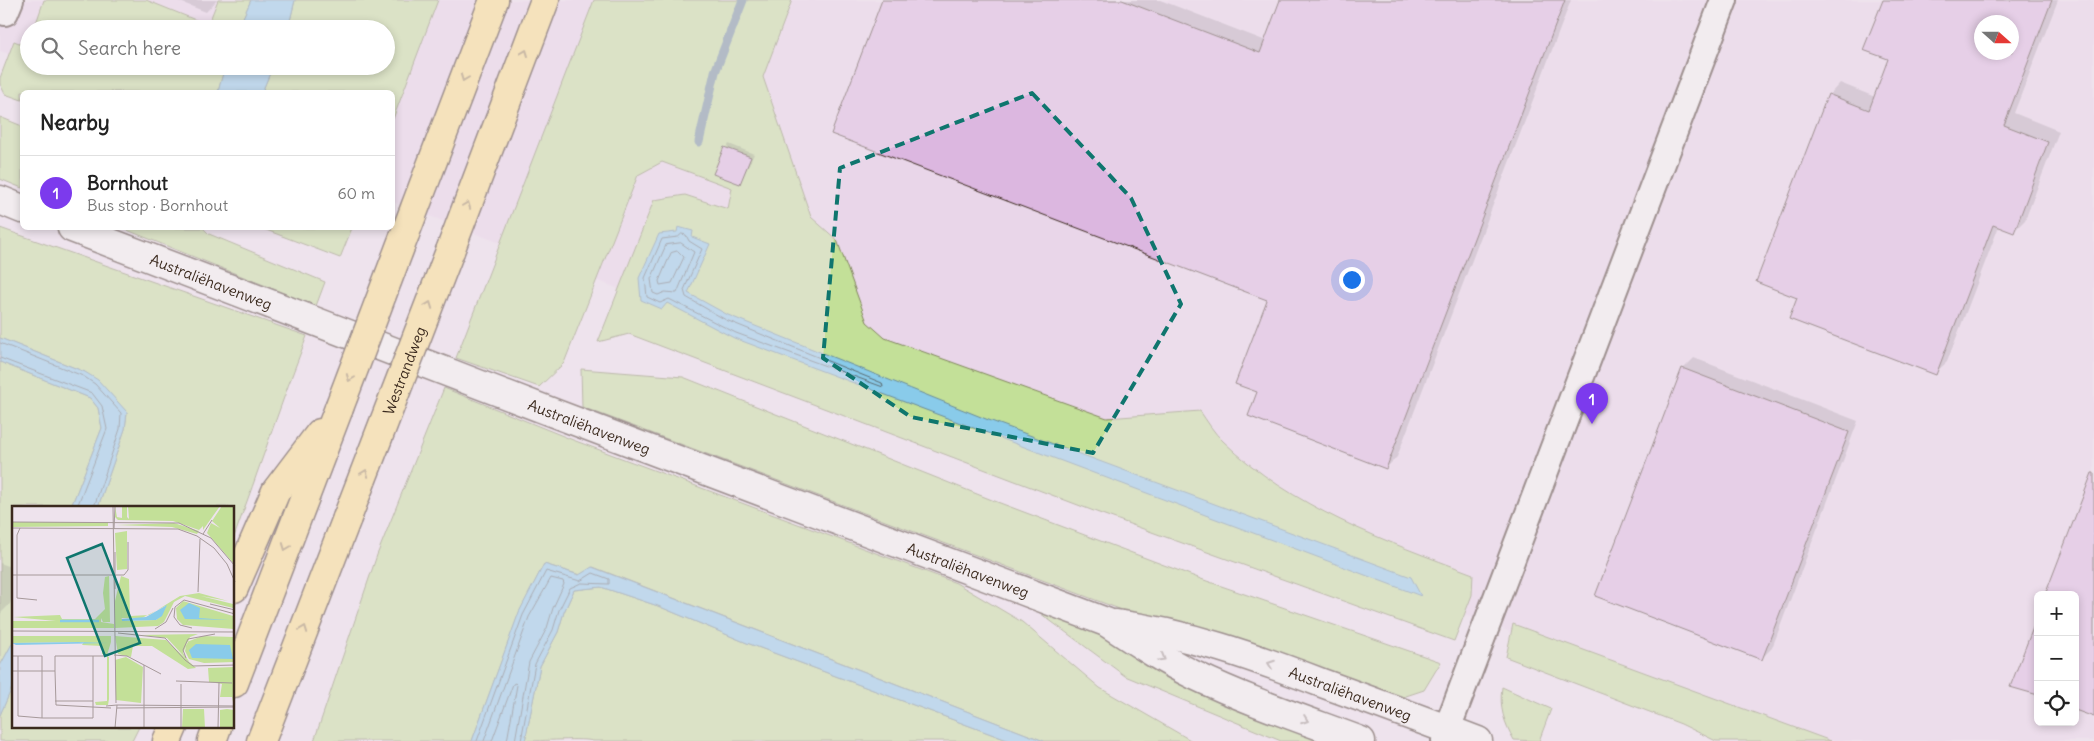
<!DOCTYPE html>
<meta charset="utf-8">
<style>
:root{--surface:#fff;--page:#f2f2f2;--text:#222;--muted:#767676;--line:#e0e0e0;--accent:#7c3aed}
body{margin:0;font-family:Delius,sans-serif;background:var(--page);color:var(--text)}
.controls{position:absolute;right:15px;bottom:15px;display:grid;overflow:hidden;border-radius:8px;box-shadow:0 2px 8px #0003}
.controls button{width:45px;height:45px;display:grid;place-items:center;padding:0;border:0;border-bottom:1px solid var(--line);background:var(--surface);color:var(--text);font:25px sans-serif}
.compass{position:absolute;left:1974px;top:15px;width:45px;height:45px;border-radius:50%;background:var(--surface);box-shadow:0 2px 8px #0003;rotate:111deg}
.you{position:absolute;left:1351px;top:279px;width:18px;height:18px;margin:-12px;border:4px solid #fff;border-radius:50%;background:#1a73e8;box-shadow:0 0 0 8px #1a73e833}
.badge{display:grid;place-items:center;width:32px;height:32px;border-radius:50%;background:var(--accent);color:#fff;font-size:16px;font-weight:700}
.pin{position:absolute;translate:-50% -41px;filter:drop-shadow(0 1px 2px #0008)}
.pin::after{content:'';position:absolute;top:26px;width:18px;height:15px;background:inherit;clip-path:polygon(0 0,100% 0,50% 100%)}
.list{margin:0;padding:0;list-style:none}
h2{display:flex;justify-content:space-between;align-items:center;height:65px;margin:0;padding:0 20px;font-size:21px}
h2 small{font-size:16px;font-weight:400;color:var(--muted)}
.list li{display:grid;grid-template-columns:32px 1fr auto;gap:15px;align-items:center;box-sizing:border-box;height:75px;padding:0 20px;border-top:1px solid var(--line)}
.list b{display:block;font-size:19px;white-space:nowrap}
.list p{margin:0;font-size:16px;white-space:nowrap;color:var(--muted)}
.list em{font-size:16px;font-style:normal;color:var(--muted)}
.icon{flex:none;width:28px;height:28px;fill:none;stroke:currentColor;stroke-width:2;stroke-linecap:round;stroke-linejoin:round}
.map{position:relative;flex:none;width:2094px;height:741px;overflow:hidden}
.search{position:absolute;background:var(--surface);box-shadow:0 2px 8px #0003;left:20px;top:20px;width:375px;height:55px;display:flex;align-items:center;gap:12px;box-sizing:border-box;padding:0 18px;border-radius:28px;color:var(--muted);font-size:19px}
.panel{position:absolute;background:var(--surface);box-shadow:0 2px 8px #0003;left:20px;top:90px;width:375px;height:140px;border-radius:8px}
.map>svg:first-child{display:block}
.built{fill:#e9d6e9;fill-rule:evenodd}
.green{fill:#c3e098;stroke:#7f855b}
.water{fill:#89cbea;stroke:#6a8b98}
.shadow{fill:#0003;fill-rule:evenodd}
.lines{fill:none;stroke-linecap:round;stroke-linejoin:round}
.shore{stroke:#5a6a70;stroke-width:1}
.stream{stroke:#6a8b98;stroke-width:9}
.building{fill:#dcb7e0;stroke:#3b2a1e;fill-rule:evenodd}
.minor-casing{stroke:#3b2a1e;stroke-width:30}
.tertiary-casing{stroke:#3b2a1e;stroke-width:31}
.motorway-casing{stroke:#3b2a1e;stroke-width:31}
.minor{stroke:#f6f6f2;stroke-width:26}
.tertiary{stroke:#f6f6f2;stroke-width:28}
.motorway{stroke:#fce080;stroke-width:28}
.motorway-bridge-casing{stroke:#3b2a1e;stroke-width:31;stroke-linecap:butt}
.motorway-bridge{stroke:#fce080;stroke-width:28}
.oneway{stroke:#9c854f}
.oneway2{stroke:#989088}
.marked{fill:none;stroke:#0f766e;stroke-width:4;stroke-dasharray:10 6;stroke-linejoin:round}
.labels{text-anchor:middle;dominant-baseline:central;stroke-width:4;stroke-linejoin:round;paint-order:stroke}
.street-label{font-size:15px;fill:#3b2a1e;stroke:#f6f6f2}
.inset-river{fill:none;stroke:#89cbea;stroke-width:2.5}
.inset-road{fill:none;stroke:#a6999a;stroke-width:1}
.view{fill:#0f766e;fill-opacity:0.15;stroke:#0f766e;stroke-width:2.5}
.inset-edge{fill:none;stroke:#3b2a1e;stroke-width:2.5}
</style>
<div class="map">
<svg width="2094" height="741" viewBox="0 0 2094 741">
<rect width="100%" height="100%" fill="#eee3ed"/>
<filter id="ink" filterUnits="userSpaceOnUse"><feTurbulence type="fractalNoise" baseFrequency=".02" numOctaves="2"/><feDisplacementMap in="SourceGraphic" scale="10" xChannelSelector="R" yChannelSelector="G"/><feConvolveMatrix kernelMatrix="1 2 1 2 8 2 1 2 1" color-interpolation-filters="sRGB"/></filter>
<g filter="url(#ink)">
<!-- built -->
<path class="built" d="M0,0H2094V741H1793L393,202L392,92H108L40,66H386V29H29V62L0,51ZM1982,22H2012V52H1982ZM2038,595H2075V722H2038Z"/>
<!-- green -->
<g class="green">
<polygon points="44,0 146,0 208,25 218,0 251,0 238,29 34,29"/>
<polygon points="295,0 438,0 393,119 392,92 262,92 273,66 386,66 386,29 288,29"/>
<path d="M594,0H792L763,77L811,217L837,240L867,322L885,338L1107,418L1200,411C1207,421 1214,433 1223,441C1292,508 1385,541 1473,574L1472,595L1454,641L1099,513L629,334L598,342L654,200L685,195L728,209L732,188L662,162L638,175L564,363L539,387L456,358Z"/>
<polygon points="14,41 27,46 29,43 29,66 225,66 218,92 22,92 22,100 5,94 0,84 0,78"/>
<polygon points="0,117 22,126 22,188 0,179"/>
<path d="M0,228L307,336C281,402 259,470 234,537V507H98L125,429L127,412L85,372L0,338Z"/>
<polygon points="122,228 203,228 209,234 325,282 316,306"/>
<polygon points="261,228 352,228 340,258"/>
<polygon points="0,362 90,398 98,408 102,428 71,507 14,507 14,640 0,666"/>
<polygon points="581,369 683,377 992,500 1201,579 1441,662 1424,690 1382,704 1311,681 582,407"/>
<polygon points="444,388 573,440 956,583 1022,622 1100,688 1192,741 1044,741 593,567 580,575 544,564 519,613 472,741 314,741 377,555"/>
<path d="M601,587L658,606L747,643L1010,741H593C584,738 539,741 525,741L540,666L558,632L564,612L574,590Z"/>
<polygon points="1038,601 1337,741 1281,741 1125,676 1029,605"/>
<polygon points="1513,624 1831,741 1716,741 1681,724 1506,657"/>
<polygon points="14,683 14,727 139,727 132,741 0,741 0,715"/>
<path d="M1502,687L1551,709L1539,741L1514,740C1504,722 1499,708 1502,687Z"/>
</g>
<!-- water -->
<g class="water">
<polygon points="251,0 295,0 288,29 238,29"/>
<polygon points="225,66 273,66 262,92 218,92"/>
<polygon points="678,227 693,231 692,237 710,244 688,293 728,315 986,419 1411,577 1421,596 734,338 667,303 662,309 641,300 639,278 659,234 677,232"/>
<polygon points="0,338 85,372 98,380 127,412 125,429 98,507 71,507 102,428 98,408 90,398 0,362"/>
<polygon points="544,564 579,575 592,567 1044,741 1010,741 747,643 658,606 601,587 574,590 564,612 558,632 540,666 525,741 472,741 519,612"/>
<polygon points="14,640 14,683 0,715 0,666"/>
</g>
<!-- shadow -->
<g class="shadow">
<polygon points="175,0 217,0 206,12"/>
<polygon points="884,0 1160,0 1266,41 1282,0 1571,0 1397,457 1386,468 1269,300"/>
<path d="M1884,0H2058L2014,113L2059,131L2025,220L2014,231L1999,226L1947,362L1935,373L1829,95L1840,83L1875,97L1890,59ZM1982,22H2012V52H1982Z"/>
<polygon points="729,144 754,154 740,183 715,173"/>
<polygon points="1694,358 1858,421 1772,648 1761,659 1683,369"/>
<polygon points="0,563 14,568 14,594 10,604 0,614"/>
</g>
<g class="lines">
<!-- shore -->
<g class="shore">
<polygon points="682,234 686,235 689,241 702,249 684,290 686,297 726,320 882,383 883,387 736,333 669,299 660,303 647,297 645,278 662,239 678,237"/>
<polygon points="681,243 694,252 677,293 665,292 658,295 653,293 651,279 666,245"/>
<polygon points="678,251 684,257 672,283 660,285 659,281 671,253"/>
<polyline points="0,343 83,376 95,384 121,413 120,429 94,507"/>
<polyline points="0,358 92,393 102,406 107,429 77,507"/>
<polyline points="477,741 523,615 546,571 580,581 593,573 609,579 609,584 581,583 570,588 559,610 553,630 535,664 521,741"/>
<polyline points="484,741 529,617 551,578 563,581 564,584 553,608 547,628 529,662 515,741"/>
<polyline points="492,741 513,684 515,683 517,685 507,741"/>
</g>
<!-- stream -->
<polyline class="stream" points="699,142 715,72 743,0"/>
</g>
<!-- building -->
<g class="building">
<polygon points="882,0 1122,0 1260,53 1280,0 1565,0 1386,469 1248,416 1257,392 1235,384 1267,300 831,134"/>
<path d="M1883,0H2052L2004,125L2048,142L2014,233L1993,225L1936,375L1789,319L1797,298L1756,282L1828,94L1869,110L1888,59L1863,50ZM1982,22H2012V52H1982Z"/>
<polygon points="724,147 751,157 740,184 713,174"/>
<polygon points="1682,368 1849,432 1762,660 1595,596"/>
<polygon points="2092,473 2094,473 2094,717 2075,710 2075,595 2045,595"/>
<polygon points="2038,615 2038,695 2010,687"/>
</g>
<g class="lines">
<!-- minor casing -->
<g class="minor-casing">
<g id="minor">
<polyline points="5,12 10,0"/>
<polyline points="1445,741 1447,729 1724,0"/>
</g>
</g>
<!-- tertiary casing -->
<g class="tertiary-casing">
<g id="tertiary">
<polyline points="0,200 22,209"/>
<path id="s1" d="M72,228L559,415L1106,622C1135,641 1163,660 1194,675C1248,701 1305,720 1361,741"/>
<path id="s2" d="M1115,624C1187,633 1254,657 1322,683C1374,702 1426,721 1478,741"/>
</g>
</g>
<!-- motorway casing -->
<g class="motorway-casing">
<g id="motorway">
<polyline points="405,234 494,0"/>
<polyline points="450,251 545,0"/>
<polyline points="234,588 276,491 320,433"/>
<polyline points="234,683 339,408"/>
<polyline points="167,741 173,727"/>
<polyline points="212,741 217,727"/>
<polyline points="261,741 347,518"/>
</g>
</g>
<!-- minor -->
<use href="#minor" class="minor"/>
<!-- tertiary -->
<use href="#tertiary" class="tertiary"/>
<!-- motorway -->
<use href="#motorway" class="motorway"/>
<!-- motorway-bridge casing -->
<g class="motorway-bridge-casing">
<g id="motorway-bridge">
<polyline points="339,408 405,234"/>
<path id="s3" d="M347,518L450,251"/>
</g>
</g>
<!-- motorway-bridge -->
<use href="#motorway-bridge" class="motorway-bridge"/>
</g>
<!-- one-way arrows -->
<defs><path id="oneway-chevron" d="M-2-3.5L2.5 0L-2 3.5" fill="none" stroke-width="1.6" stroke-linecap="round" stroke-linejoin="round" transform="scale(1.25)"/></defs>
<g class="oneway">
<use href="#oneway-chevron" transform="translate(525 53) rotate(-69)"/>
<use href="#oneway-chevron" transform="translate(464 78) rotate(111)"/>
<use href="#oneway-chevron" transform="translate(467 205) rotate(-69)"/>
<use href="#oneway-chevron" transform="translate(429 305) rotate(-69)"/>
<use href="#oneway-chevron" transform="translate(350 378) rotate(111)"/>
<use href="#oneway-chevron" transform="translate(365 473) rotate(-69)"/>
<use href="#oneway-chevron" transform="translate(286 547) rotate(111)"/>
<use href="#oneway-chevron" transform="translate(304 629) rotate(-69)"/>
</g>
<g class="oneway2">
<use href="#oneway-chevron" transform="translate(1162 658) rotate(30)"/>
<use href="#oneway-chevron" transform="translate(1271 664) rotate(-160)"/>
<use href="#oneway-chevron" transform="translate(1305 720) rotate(20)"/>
</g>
</g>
<!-- marked area -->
<path d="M0 0H2094V741H0ZM1032,93L1131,198L1181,304L1093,453L911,417L823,358L840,168Z" fill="#eee3ed" fill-opacity=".55" fill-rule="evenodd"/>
<path class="marked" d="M1032,93L1131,198L1181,304L1093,453L911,417L823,358L840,168Z"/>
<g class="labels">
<!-- street labels -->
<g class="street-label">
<text stroke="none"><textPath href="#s1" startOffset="149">Australiëhavenweg</textPath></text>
<text stroke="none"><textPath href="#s3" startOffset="158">Westrandweg</textPath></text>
<text stroke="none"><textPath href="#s1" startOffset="554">Australiëhavenweg</textPath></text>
<text stroke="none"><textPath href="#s1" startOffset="959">Australiëhavenweg</textPath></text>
<text stroke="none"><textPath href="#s2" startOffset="246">Australiëhavenweg</textPath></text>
</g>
</g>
<!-- overview -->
<g transform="translate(12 506)">
<rect width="222" height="222" fill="#eee3ed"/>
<path d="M103,0L105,11L110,12V0H115V11L117,13L116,0H208L191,24V20L187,24L161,15L106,14L103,11ZM210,0H222V58L195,27L199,17L208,22L200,15ZM0,16H96V20L0,21ZM162,17L187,25L185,28L160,21L104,19ZM115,25V63L105,64L103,27ZM97,70L98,116H91L89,112V116L102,118V122H0V115H44L1,111L48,109L50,113H83L93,103L91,87L93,71ZM109,70L117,73L118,110L137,109L168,90L187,87L216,95L189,90L221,98V102L173,90L162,96L152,116L146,120L103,122V95ZM153,100L149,110L144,114L113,115L109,112H130ZM171,95L221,110L222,123L171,119L165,113L164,102ZM186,128L178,131L171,147L179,158L155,132L129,129ZM0,130H99V136L95,149L90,148V140L70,139L72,136L0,137ZM103,130L154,134L184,162L176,163L140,140H121L119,151L106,148ZM190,130L222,131V156L192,157L177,153L173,145L175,136ZM95,150L97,151V193L96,199H84L83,196L95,195ZM114,151L131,161L129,197L104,194L103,154ZM222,161V196H221L220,191H208L210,178L197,176L196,162ZM192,203L193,222H170L171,203ZM215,203L222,204V222H208V204Z" fill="#c3e098" fill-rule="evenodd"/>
<path d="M109,78L110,113L134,111L155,99L150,110L144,114L110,115ZM177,97L188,102L187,112L217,114L173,113L168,104ZM0,137L66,136L95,137L4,139ZM184,138L218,139L221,153L180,152L177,144Z" fill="#89cbea"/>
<path class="inset-river" d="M48,115H87"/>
<path class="inset-road" d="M101,0L104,197M0,16L167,17L199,32L223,60M0,22L166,23L185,30L202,42L215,58L223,76M8,22L5,29V92L25,94M102,23L103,0M191,28L200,14M103,46V83M0,69H112L116,64V36M186,86L188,33M198,98L223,104M180,122L168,119L162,111L163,101L172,94L223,108M143,123L154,116L161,102M0,125L223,126M106,127L153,132L173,154L181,160L223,159M102,149L115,150L149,168M0,150H30V212L6,210V150M174,152L171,144L176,133L203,128M0,165H43L44,199L99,202M43,165V150H94M164,175L220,177M43,195H81M105,199L223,200M94,200L105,199L103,222M105,202L223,201M30,212H81V150M132,222V159M169,222V178M206,222L207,177"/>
<path class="view" d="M90,38L128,137L93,150L55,52Z"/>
<rect width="222" height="222" class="inset-edge"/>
</g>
</svg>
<div class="controls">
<button>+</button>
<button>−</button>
<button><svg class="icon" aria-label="locate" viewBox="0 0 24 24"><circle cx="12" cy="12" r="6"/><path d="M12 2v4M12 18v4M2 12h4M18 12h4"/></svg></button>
</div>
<svg class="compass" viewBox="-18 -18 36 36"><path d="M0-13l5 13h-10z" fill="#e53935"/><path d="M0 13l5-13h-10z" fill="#767676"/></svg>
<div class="you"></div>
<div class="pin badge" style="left:1592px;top:424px">1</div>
<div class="search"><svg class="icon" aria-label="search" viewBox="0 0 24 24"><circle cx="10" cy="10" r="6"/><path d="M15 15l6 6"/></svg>Search here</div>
<section class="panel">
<h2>Nearby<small></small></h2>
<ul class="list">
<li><span class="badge">1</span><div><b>Bornhout</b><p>Bus stop · Bornhout</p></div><em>60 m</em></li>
</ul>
</section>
</div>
